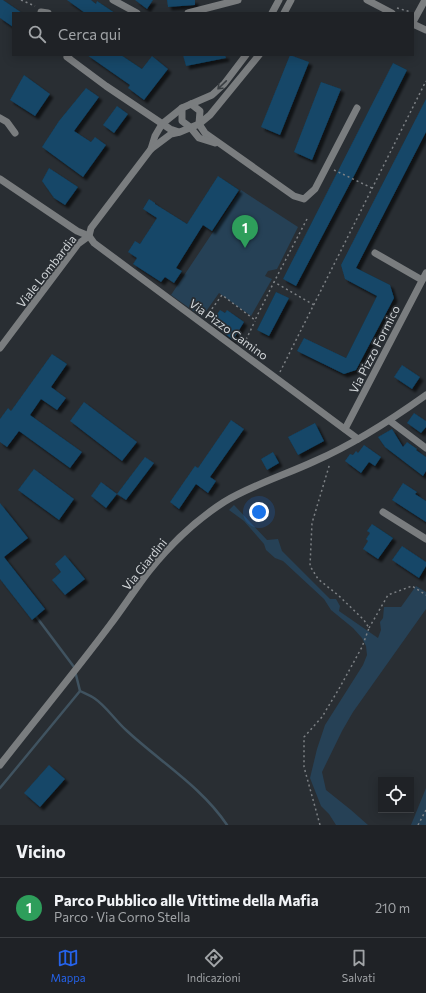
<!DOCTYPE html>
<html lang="it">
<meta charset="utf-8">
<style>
:root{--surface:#1f2226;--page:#272a2e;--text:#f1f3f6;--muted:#a1a4a7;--line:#3c3f43;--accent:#2563eb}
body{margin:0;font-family:Commissioner,sans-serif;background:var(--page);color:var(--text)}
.controls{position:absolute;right:12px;bottom:12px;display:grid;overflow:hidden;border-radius:0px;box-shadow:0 2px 10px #0003}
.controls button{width:36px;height:36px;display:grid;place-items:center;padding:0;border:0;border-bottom:1px solid var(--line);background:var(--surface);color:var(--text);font:20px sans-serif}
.you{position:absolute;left:259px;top:512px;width:14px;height:14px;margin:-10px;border:3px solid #fff;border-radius:50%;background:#1a73e8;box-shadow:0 0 0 6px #1a73e833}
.badge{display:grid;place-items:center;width:26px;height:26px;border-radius:50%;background:var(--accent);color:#fff;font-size:13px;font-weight:700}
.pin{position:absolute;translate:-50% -33px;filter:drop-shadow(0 1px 2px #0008)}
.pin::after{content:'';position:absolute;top:21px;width:14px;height:12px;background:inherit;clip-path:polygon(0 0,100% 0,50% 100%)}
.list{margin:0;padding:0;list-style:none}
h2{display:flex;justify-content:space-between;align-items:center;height:52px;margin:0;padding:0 16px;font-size:17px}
h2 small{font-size:13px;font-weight:400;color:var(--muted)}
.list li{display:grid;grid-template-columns:26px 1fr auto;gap:12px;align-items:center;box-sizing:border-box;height:60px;padding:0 16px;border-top:1px solid var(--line)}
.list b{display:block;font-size:15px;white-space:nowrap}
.list p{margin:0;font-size:13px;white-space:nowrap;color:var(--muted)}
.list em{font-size:13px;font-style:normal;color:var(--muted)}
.icon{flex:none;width:22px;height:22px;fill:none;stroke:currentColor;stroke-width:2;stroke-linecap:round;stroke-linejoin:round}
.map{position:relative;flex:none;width:426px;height:825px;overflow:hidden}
.search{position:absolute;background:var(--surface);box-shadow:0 2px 10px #0003;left:12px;right:12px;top:12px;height:44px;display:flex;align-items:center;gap:10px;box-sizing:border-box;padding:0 14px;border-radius:0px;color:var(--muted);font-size:15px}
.sheet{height:112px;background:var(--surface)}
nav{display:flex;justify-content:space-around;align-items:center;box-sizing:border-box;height:56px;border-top:1px solid var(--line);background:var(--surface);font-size:11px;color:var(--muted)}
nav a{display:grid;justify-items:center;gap:2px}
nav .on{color:var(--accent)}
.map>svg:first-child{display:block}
.green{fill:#264156}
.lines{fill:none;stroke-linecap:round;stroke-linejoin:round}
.stream{stroke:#405360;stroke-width:2.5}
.building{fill:#134668;filter:url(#shadow)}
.path{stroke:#7d8185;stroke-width:1.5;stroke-dasharray:2 3;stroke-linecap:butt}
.minor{stroke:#7a7d7f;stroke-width:7}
.oneway{stroke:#393e42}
.labels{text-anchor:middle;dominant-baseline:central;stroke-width:3.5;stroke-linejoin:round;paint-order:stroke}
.street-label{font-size:12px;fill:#d0d4d7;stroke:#292e33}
</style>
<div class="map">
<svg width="426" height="825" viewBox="0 0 426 825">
<defs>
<filter id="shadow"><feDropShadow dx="3.5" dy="3.5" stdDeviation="1" flood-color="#0009"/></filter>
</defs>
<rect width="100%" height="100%" fill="#292e33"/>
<!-- green -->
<g class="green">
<polygon points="241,190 298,227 277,269 268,271 265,276 272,279 251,316 219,293 202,317 171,295"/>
<polygon points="234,505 267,540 278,539 282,551 330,599 336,599 340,606 339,611 378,638 381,630 380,622 383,618 384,607 401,607 416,586 426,592 426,609 353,712 342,731 322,772 326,790 351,810 368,825 336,825 329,814 321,806 310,778 317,749 325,725 363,665 367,655 366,646 362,638 353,628 331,610 324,599 283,561 275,558 266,550 264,544 244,521 229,510"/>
<polygon points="426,788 426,825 411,825"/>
</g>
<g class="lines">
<!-- stream -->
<g class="stream">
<path d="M80,691C84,693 89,695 94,698C106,706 115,720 126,730C159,761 202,787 227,825"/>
<polyline points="0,788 80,691 74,667 35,615"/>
</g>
</g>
<!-- building -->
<g class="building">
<polygon points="0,0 3,0 22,13 13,13 13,27 0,18"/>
<polygon points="67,0 91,0 96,4 97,1 115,13 85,13"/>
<polygon points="135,0 153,0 147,9"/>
<polygon points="167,0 195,0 195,5 168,7"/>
<polygon points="87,55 121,55 142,69 152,56 168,69 144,100 128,88 130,85"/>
<polygon points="183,55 225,55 226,58 186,66"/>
<polygon points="290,55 309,62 280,135 261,127"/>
<polygon points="393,63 407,70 356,172 296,286 283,279"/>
<polygon points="24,75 50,94 35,116 10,100"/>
<polygon points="321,82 341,89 312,160 294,152"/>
<polygon points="86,88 99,97 74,131 91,142 95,137 106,145 83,177 42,147 59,121"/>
<polygon points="426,99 426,132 356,268 390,285 394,298 356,370 344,374 297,351 304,338 346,358 377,296 345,279 341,265"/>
<polygon points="117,106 128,114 114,133 103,125"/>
<polygon points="49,168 78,187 65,205 54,198 42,181"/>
<polygon points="218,176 239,190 212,231 203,225 176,268 182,271 174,283 165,277 161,282 133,264 137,258 128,252 135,241 140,244 157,218 143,209 149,199 155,203 155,204 187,224"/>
<polygon points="276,292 289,298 269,336 257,330"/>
<polygon points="220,310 225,313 227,310 244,322 233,340 211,323"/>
<polygon points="52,354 67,364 51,387 66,398 57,410 41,399 30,415 82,452 70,468 19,431 7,447 0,442 0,419 8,408 11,411"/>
<polygon points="402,365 420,377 412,389 394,377"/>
<polygon points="84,402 137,442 122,461 70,421"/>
<polygon points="414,413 426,421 426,427 421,433 407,423"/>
<polygon points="231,420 244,429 210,477 216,481 208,493 196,484 179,509 170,502 195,466 198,468"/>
<polygon points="315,423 324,441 298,455 288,437"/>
<polygon points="392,429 403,447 407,442 417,449 416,450 426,457 426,471 423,476 385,447 378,437"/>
<polygon points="364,445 381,457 375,466 369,462 361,473 345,461 350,454 353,455 356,451 358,453"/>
<polygon points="273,452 279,463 267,470 261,459"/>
<polygon points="145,457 154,463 126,500 117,494"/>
<polygon points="34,469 74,499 59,520 18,490"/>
<polygon points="101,482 117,494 106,508 91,496"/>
<polygon points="403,483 417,492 415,494 426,501 426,522 392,500"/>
<polygon points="0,503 28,538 4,557 45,609 32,620 0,579"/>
<polygon points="372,524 393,538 378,559 363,549 368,541 366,539 370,533 367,531"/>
<polygon points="402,546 426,562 426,566 419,578 392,560"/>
<polygon points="65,555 85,579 65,595 52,580 61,572 55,564"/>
<polygon points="49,765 65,779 40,807 24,793"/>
</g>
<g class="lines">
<!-- path -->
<g class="path">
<polyline points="21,0 35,6"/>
<polyline points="397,8 411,12"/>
<polyline points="334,170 372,188"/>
<polyline points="307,219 274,282 314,305"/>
<polyline points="206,317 222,295 255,320 274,282"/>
<polyline points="244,344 255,321"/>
<polyline points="280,372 426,81"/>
<polyline points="369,628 388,595 412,586 426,595"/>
<polyline points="320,825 304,767 304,737 322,717 340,687 362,647 369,628 364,620 338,595 318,579 310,566 312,523 330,463"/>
<polyline points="418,825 426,810"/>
</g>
<!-- minor -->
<g class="minor">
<polyline points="113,0 137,13"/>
<polyline points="367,0 392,13"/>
<polyline points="41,12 48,13"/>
<polyline points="188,13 238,0"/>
<polyline points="272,13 279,0"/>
<polyline points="284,13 291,0"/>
<polyline points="413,22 425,0"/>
<polyline points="413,24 426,30"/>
<polyline points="69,55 67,57 106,86 170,129 179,132"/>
<polyline points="191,104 200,111 199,124 205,133 294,196 304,199 315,189 357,108"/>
<polyline points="182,108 182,121 190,127 199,138 215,143"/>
<polyline points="0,118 7,122 15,133"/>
<polyline points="151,149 155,136 162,124 182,108 212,95 224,84 246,55"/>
<polyline points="0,179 77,231 89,236 94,243 358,439"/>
<polyline points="375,253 422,280"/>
<polyline points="0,348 78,244 89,236 91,228 151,149 171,134 180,132 199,124 210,115 259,55"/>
<polyline points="390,421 426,448"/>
<polyline points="345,429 426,273"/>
<polyline points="383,512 426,539"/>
<path d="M0,765C36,719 74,673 110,625C123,608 135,589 149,571C170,545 196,520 224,502C252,485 285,475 315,461C354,444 391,420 426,395"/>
</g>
</g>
<!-- one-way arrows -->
<defs><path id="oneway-shaft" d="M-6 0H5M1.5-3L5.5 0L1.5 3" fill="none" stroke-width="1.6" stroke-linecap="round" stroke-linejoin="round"/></defs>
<use class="oneway" href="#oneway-shaft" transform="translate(222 85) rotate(136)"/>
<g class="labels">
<!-- street labels -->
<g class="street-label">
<text transform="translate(46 271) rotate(-52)">Viale Lombardia</text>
<text transform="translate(229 329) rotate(36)">Via Pizzo Camino</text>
<text transform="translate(374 349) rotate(-63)">Via Pizzo Formico</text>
<text transform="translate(144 564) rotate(-51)">Via Giardini</text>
</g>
</g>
</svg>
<div class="controls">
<button><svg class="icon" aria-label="locate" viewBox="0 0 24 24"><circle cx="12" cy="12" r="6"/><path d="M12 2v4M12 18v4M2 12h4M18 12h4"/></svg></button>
</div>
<div class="you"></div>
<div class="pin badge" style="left:245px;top:248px;background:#2e9e5b">1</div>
<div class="search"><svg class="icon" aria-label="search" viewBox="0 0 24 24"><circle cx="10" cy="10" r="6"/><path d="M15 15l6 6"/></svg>Cerca qui</div>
</div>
<section class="sheet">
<h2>Vicino<small></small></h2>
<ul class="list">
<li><span class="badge" style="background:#2e9e5b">1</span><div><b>Parco Pubblico alle Vittime della Mafia</b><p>Parco · Via Corno Stella</p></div><em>210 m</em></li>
</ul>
</section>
<nav>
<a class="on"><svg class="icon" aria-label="map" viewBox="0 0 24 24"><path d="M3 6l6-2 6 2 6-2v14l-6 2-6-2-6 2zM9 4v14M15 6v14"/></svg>Mappa</a>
<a><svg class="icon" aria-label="directions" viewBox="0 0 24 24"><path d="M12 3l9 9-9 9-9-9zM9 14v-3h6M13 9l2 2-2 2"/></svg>Indicazioni</a>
<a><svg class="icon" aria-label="saved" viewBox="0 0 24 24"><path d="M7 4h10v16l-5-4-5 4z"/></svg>Salvati</a>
</nav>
